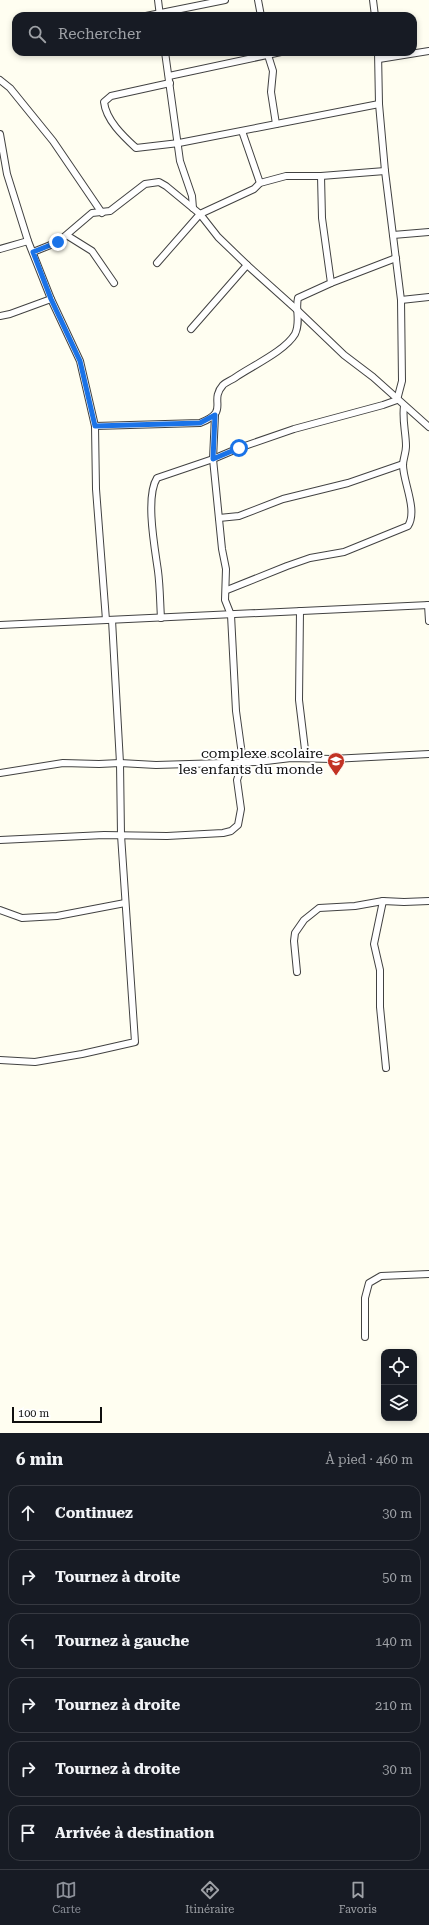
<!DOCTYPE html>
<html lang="fr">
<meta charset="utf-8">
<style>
:root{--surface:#171b24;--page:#20242c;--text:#f1f3f6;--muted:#9ea1a6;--line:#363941;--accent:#8c9099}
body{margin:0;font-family:"Roboto Serif",serif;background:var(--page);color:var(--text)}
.controls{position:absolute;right:12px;bottom:12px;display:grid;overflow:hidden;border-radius:8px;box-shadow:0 2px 6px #0003}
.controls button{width:36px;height:36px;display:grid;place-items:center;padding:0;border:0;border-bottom:1px solid var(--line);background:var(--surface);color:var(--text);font:20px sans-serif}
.scale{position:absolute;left:12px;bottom:10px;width:90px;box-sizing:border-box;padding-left:4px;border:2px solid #0f0f0f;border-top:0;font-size:11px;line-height:14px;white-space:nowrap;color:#0f0f0f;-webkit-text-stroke:3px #fff;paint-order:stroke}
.stop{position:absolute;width:12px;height:12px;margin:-9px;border:3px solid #1a73e8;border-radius:50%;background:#fff}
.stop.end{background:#1a73e8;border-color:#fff;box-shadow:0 1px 4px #0008}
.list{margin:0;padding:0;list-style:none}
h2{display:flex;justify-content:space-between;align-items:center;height:52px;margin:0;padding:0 16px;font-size:17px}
h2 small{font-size:13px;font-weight:400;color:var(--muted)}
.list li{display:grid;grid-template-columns:26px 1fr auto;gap:12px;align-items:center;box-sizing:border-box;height:56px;margin:0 8px 8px;padding:0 8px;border:1px solid var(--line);border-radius:12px}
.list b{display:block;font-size:15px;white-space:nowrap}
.list em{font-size:13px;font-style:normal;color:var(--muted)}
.icon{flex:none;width:22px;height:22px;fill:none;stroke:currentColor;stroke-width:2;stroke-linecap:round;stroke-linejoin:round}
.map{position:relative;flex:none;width:429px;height:1433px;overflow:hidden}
.search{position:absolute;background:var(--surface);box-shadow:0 2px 6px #0003;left:12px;right:12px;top:12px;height:44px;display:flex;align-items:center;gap:10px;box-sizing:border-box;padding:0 14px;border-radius:12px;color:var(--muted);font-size:15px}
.sheet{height:436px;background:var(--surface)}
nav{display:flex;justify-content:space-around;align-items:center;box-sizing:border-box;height:56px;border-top:1px solid var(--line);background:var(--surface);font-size:11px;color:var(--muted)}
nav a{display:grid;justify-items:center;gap:2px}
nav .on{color:var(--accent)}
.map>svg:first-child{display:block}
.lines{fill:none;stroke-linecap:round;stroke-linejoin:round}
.street-casing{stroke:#424242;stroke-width:8}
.street{stroke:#fff;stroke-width:6}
.route{stroke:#1a73e8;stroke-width:5}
.labels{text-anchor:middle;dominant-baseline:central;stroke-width:4;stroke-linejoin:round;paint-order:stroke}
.poi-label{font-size:14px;fill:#0f0f0f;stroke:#fff;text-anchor:end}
</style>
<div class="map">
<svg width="429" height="1433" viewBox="0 0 429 1433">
<rect width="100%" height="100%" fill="#fffef1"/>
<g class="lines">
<!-- street casing -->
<g class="street-casing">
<g id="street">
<polyline points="158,0 160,16"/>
<polyline points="258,0 261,16"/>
<polyline points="373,0 375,16"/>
<polyline points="146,16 225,0"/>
<polyline points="165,52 180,161 192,196 193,208"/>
<polyline points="267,52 273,71 271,92 276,124"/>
<polyline points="379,59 429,51"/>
<polyline points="169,76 281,52"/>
<polyline points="0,80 10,88 53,141 102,213"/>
<path d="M170,83L111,96L104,102C106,120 123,136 136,148L179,143L379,104"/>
<polyline points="242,131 260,183"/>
<polyline points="0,134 7,174 28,241 51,299 80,361 95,426 96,489 106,620"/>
<polyline points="393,235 429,232"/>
<polyline points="68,236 92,251 114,283"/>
<polyline points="0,249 28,241"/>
<polyline points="33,252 58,242 92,213 110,211 145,184 159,182 166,186 200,214 218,237 247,265 296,309 344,355 373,377 429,427"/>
<polyline points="157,263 200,214 254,189 260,183 286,176 321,176 385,171"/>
<polyline points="331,283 396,258"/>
<polyline points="401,300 429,297"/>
<polyline points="0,316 10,314 51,299"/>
<polyline points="191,329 247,265"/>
<path d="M95,426L200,423C231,411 208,402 223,385C226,382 232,380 236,377C252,366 285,351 295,334C301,322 295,310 298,298L331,283L322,218L321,176"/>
<polyline points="219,518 239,516 283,499 348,483 403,464"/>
<path d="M227,590L287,566L310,558L344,552L408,526C418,510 403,482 403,465C403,459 406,453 406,446C406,433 402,420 404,406"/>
<polyline points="428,605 429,621"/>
<polyline points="300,611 299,700 306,758"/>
<path d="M161,618C160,602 160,586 158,571C155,549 145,497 157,478L213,459L239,448L294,429L383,405L397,400L402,381L401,300L385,171L379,104L378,52"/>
<polyline points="0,625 429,605"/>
<polyline points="0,773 63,763 99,764 120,763 156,765 258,762 291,758 332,759 429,754"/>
<polyline points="0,840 104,835 167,836 223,833 231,831 238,825 241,809 237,780 243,762 236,711 231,615 225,600 226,569 222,549 213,459 215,415"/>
<polyline points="383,901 374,944 380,970 380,1007 386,1068"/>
<polyline points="0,910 22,918 57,916 125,903"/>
<polyline points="297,972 294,941 295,933 304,920 319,908 355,906 383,901 404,902 429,901"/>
<polyline points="0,1060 35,1062 82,1054 135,1042 121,835 120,763 112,620"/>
<polyline points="365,1337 365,1298 369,1283 381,1276 429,1274"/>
</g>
</g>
<!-- street -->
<use href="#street" class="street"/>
</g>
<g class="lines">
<!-- route -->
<polyline class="route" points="58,242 33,252 51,299 80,361 95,426 200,423 215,415 213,459 239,448"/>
</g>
<!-- icons -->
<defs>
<g id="school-pin" transform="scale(0.9)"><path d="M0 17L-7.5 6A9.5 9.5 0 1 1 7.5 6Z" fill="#c23323" stroke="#fff"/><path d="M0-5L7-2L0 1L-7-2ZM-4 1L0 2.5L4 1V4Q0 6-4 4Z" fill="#fff"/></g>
</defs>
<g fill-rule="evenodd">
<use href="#school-pin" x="336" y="761"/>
</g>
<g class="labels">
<!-- poi labels -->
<g class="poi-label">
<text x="323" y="753">complexe scolaire<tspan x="323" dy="16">les enfants du monde</tspan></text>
</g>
</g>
</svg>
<div class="controls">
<button><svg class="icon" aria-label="locate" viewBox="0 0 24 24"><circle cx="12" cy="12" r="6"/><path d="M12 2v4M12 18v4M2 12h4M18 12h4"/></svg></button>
<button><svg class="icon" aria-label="layers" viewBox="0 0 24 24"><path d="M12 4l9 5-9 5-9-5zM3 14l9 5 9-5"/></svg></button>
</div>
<div class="scale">100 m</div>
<div class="stop" style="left:239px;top:448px"></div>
<div class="stop end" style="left:58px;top:242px"></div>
<div class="search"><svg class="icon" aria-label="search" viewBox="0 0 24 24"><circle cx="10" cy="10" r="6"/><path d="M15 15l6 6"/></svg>Rechercher</div>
</div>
<section class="sheet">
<h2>6 min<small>À pied · 460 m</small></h2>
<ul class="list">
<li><svg class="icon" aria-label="ahead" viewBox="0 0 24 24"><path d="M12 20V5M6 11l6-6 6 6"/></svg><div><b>Continuez</b></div><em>30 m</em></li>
<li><svg class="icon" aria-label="right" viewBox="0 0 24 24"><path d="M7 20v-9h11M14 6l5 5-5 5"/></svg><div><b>Tournez à droite</b></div><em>50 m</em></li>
<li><svg class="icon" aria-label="left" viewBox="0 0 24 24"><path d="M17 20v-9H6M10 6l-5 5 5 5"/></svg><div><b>Tournez à gauche</b></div><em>140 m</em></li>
<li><svg class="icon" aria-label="right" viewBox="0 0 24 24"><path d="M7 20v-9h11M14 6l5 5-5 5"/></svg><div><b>Tournez à droite</b></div><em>210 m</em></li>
<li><svg class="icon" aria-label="right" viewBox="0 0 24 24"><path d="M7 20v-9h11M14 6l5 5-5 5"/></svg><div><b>Tournez à droite</b></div><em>30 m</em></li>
<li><svg class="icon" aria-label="arrive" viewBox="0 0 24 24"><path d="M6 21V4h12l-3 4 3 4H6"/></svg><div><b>Arrivée à destination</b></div></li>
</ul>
</section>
<nav>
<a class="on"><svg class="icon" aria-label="map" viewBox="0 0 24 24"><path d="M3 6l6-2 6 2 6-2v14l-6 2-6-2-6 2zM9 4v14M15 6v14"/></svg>Carte</a>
<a><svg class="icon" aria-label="directions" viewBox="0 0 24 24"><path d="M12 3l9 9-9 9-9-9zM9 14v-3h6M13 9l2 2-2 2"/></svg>Itinéraire</a>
<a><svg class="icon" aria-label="saved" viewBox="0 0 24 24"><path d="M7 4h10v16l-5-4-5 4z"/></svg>Favoris</a>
</nav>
